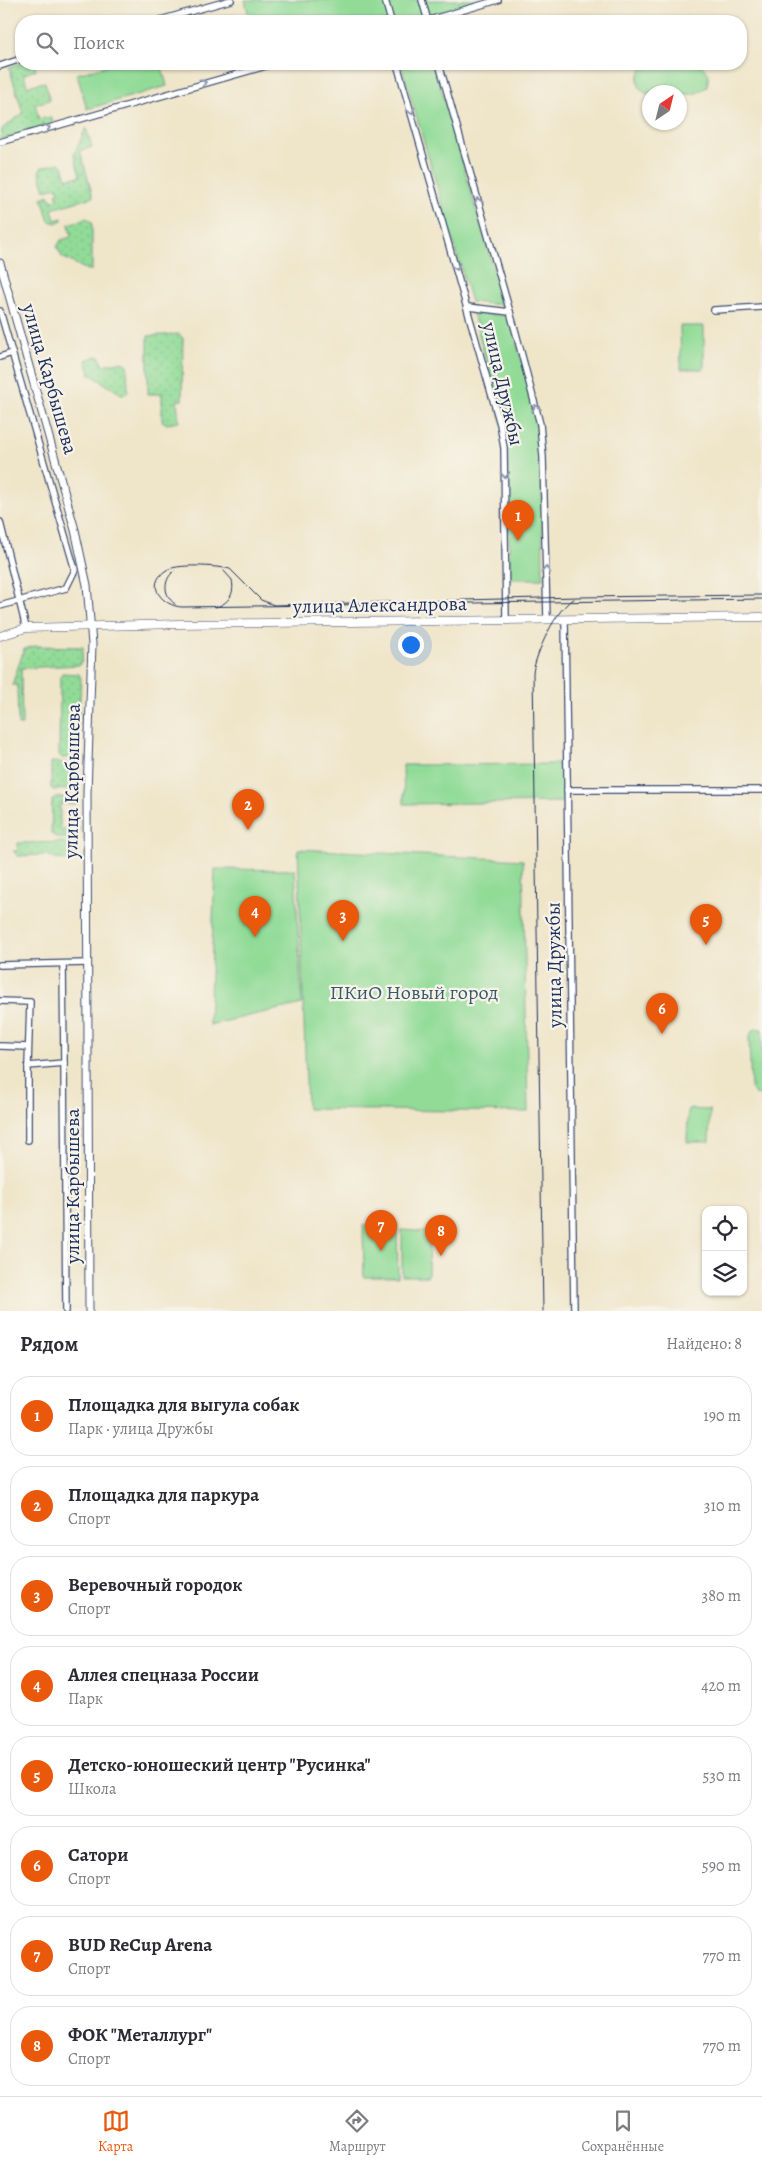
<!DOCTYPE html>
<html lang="ru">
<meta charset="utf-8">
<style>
:root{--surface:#fff;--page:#f2f2f3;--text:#2b2b33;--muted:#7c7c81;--line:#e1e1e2;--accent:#ea580c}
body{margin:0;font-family:Alegreya,serif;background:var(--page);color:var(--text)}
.controls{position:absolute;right:15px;bottom:15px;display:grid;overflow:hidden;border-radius:10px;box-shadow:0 1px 4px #0004}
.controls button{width:45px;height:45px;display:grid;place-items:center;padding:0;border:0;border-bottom:1px solid var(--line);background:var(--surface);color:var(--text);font:25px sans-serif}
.compass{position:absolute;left:642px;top:85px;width:45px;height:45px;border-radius:50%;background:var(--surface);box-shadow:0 1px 4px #0004;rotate:35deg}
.you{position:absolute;left:410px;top:644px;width:18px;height:18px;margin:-12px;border:4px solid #fff;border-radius:50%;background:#1a73e8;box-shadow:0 0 0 8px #1a73e833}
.badge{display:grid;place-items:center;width:32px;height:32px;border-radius:50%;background:var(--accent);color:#fff;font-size:16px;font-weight:700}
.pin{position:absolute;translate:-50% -41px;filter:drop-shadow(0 1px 2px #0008)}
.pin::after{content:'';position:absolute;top:26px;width:18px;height:15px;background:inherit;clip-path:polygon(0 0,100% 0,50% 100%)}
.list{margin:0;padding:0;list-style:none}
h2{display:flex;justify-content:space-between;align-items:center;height:65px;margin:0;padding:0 20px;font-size:21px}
h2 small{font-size:16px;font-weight:400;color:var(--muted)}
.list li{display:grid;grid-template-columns:32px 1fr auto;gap:15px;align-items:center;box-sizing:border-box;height:80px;margin:0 10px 10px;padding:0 10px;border:1px solid var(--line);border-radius:20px}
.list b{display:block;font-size:19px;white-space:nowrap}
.list p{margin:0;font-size:16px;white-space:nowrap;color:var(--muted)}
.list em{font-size:16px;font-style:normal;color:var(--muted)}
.icon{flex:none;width:28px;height:28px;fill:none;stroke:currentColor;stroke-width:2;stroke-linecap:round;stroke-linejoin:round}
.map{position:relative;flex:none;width:762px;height:1311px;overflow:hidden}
.search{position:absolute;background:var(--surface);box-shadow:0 1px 4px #0004;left:15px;right:15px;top:15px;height:55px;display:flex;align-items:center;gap:12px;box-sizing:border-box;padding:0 18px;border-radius:20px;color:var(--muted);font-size:19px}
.sheet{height:785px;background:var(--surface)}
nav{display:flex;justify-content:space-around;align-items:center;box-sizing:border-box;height:70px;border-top:1px solid var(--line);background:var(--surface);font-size:14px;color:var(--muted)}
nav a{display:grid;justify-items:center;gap:2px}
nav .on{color:var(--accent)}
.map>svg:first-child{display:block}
.grass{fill:url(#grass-dots);stroke:#56857a}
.green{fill:#91db97;stroke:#56857a}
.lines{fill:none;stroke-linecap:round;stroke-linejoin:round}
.minor-casing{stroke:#3b4a6e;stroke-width:8}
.tertiary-casing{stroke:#3b4a6e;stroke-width:9}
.secondary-casing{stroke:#3b4a6e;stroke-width:9}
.minor{stroke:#fff;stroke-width:5.5}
.tertiary{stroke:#fff;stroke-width:7}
.secondary{stroke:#fff;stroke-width:8}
.tram{stroke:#1b2f5e;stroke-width:1}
.oneway{stroke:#8d97ae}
.labels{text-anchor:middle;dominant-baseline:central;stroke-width:4.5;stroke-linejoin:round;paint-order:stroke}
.street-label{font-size:20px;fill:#1b2f5e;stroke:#f7f3e8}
.park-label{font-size:20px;fill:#385a6c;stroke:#f7f3e8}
</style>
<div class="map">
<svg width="762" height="1311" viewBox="0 0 762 1311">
<defs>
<pattern id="grass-dots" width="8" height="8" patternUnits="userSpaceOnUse" patternTransform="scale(1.25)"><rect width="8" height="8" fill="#91db97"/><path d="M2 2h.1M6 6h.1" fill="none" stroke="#7cbc85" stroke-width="1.8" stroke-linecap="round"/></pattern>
</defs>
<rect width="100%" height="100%" fill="#f7f3e8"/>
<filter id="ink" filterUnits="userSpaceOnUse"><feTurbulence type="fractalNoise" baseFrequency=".02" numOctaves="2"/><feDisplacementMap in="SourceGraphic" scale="10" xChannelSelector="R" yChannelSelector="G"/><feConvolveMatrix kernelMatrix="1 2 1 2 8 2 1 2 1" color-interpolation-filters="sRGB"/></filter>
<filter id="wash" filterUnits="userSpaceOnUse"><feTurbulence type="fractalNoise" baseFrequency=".0096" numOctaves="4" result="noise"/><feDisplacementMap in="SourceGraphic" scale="20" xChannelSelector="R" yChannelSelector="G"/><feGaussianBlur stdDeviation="1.12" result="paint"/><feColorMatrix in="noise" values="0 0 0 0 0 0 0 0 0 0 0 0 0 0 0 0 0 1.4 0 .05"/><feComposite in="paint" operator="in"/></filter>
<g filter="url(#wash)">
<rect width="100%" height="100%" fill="#efe5c9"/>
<!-- grass -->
<g class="grass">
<polygon points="21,63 35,64 36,70 24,74 27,86 45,82 50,100 35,104 39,119 51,117 53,122 49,126 3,139 0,138 2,129 23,113 9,67"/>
<polygon points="86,128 92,147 80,150 93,197 52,209 55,220 62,218 62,220 56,223 49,221 42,198 49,195 51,201 58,199 56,193 59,192 57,187 45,190 39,171 42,167 59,163 63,166 67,179 80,176 74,154"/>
<polygon points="87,218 92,222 92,270 87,270 62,257 57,247 61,240 71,237 69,224"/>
<polygon points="178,334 183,338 182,400 177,401 179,422 167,424 162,421 162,394 148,394 148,336"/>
<polygon points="97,356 100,357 102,365 120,362 127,364 128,392 126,394 121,394 90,374 86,360"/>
<polygon points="35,646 83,647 82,661 79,665 21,668 22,725 18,725 17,685 12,685 24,649"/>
<polygon points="62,673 79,674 81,678 77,757 62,758 59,755 60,677"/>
<polygon points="51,762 77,764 76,789 54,790 51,788"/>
<path d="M56,797L78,799V804H60V829L79,828L78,834C71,839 58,840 51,834L52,800Z"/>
<polygon points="74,842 79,851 69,860 55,859 48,855 18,856 13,851 18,851 18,843"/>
</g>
<!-- green -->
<g class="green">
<polygon points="245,0 418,0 422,14 420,20 416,21 250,21"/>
<polygon points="424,0 488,0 431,15 428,14"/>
<polygon points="113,64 161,64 167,86 87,109 77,74"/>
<polygon points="401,64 434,64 504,305 471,302"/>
<path d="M696,64L703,67L709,74L707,87L694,94H680V92H650L649,95C635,89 634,74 647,65Z"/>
<path d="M473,313L508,316C519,352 532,389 537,427C544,477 542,529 543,579H510L507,447L494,390Z"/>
<polygon points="680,326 704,326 704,369 681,369"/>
<polygon points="563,764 564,802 404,804 403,765"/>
<polygon points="298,849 523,860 528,1112 307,1109"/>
<polygon points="215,869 295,870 302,1004 209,1025"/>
<polygon points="756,1029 762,1029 762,1095 755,1094 751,1089 749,1038 752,1031"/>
<polygon points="688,1109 710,1110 709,1142 687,1142"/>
<polygon points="397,1224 398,1277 364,1277 363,1225"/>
<polygon points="402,1230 429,1232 428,1276 402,1276"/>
</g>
</g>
<g filter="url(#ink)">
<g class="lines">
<!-- minor casing -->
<g class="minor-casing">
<g id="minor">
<polyline points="385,0 391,21"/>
<polyline points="422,0 428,21"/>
<polyline points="157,21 231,0"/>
<polyline points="426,21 498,0"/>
<polyline points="397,64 500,424 504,448 506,619"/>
<polyline points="439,64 516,333 540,424 543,457 547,619"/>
<polyline points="0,66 21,59"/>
<polyline points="0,142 273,64"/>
<polyline points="468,307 510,312"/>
<polyline points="714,310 762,307"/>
<polyline points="0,311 75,570 66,588 0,606"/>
<polyline points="0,357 12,353"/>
<polyline points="0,522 26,628"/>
<polyline points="565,619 574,1311"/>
<polyline points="567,790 762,790"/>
<polyline points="63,964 64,1063"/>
<polyline points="0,965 87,963"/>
<polyline points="0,1001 30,1002 28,1066"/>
<polyline points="0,1046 28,1047"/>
<polyline points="28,1140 28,1066 64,1063 66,1311"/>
</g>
</g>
<!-- tertiary casing -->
<g class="tertiary-casing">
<polyline id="tertiary" points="0,263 75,530 87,585 92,644 87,793 89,1311"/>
</g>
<!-- secondary casing -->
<g class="secondary-casing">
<polyline id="secondary" points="0,636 26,628 179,624 762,617"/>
</g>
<!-- minor -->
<use href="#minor" class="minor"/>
<!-- tertiary -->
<use href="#tertiary" class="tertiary"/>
<!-- secondary -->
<use href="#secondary" class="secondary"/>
<!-- tram -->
<g class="tram">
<path d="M174,571C163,580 163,595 175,604"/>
<path d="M762,595L578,597L274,605L261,600L230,569C217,566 175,563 165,571C145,586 163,606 182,607L762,599"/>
<path d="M216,607C229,603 235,594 232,580L224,571"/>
<path d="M543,1311L533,673C535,655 557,606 574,599"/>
</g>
</g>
<!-- one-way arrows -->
<defs><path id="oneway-chevron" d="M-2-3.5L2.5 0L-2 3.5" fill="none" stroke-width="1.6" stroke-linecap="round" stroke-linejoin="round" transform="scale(1.25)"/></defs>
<g class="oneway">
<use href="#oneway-chevron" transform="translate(203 83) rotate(-16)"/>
<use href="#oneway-chevron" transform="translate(411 111) rotate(74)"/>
<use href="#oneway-chevron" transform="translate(47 128) rotate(-17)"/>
<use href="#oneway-chevron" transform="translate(478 201) rotate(-106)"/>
<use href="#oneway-chevron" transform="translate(456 267) rotate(74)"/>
<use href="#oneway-chevron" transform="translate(536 408) rotate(-104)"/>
<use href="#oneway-chevron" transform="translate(505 475) rotate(89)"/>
<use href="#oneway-chevron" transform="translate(546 570) rotate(-89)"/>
</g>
</g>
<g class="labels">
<!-- street labels -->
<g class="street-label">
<text transform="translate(50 379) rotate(74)">улица Карбышева</text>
<text transform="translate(503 384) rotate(77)">улица Дружбы</text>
<text transform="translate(380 605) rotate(-1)">улица Александрова</text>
<text transform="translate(72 781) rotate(-89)">улица Карбышева</text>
<text transform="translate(554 965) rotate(-91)">улица Дружбы</text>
<text transform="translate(72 1186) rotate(-90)">улица Карбышева</text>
</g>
<!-- park labels -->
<g class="park-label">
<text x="414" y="992">ПКиО Новый город</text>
</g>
</g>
</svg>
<div class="controls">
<button><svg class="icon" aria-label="locate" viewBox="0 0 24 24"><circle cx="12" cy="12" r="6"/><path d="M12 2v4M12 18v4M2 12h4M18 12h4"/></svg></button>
<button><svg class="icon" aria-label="layers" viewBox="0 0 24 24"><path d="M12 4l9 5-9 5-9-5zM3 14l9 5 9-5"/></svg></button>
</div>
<svg class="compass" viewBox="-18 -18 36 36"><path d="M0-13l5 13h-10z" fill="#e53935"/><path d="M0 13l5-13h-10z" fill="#7c7c81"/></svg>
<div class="you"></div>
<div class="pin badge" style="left:518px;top:541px">1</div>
<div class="pin badge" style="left:248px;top:830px">2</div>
<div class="pin badge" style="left:343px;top:941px">3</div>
<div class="pin badge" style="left:255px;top:937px">4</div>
<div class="pin badge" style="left:706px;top:945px">5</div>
<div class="pin badge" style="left:662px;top:1034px">6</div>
<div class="pin badge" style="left:381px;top:1251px">7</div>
<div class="pin badge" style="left:441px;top:1256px">8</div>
<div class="search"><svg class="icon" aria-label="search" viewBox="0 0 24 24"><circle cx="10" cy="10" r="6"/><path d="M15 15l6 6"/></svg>Поиск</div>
</div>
<section class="sheet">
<h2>Рядом<small>Найдено: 8</small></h2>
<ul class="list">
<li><span class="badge">1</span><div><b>Площадка для выгула собак</b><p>Парк · улица Дружбы</p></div><em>190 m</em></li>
<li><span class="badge">2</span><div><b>Площадка для паркура</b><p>Спорт</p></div><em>310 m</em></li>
<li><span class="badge">3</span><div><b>Веревочный городок</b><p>Спорт</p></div><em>380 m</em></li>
<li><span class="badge">4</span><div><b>Аллея спецназа России</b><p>Парк</p></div><em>420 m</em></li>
<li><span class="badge">5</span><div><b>Детско-юношеский центр &quot;Русинка&quot;</b><p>Школа</p></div><em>530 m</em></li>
<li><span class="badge">6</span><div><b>Сатори</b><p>Спорт</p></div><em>590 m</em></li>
<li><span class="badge">7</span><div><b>BUD ReCup Arena</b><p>Спорт</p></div><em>770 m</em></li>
<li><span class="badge">8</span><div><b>ФОК &quot;Металлург&quot;</b><p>Спорт</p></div><em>770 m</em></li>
</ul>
</section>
<nav>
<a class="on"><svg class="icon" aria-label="map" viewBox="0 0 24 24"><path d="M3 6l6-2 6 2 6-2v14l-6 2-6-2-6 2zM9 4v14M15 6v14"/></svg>Карта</a>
<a><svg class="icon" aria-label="directions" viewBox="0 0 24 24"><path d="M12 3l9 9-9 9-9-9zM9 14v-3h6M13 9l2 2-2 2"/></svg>Маршрут</a>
<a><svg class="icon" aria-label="saved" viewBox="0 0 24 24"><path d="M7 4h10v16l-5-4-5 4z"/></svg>Сохранённые</a>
</nav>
